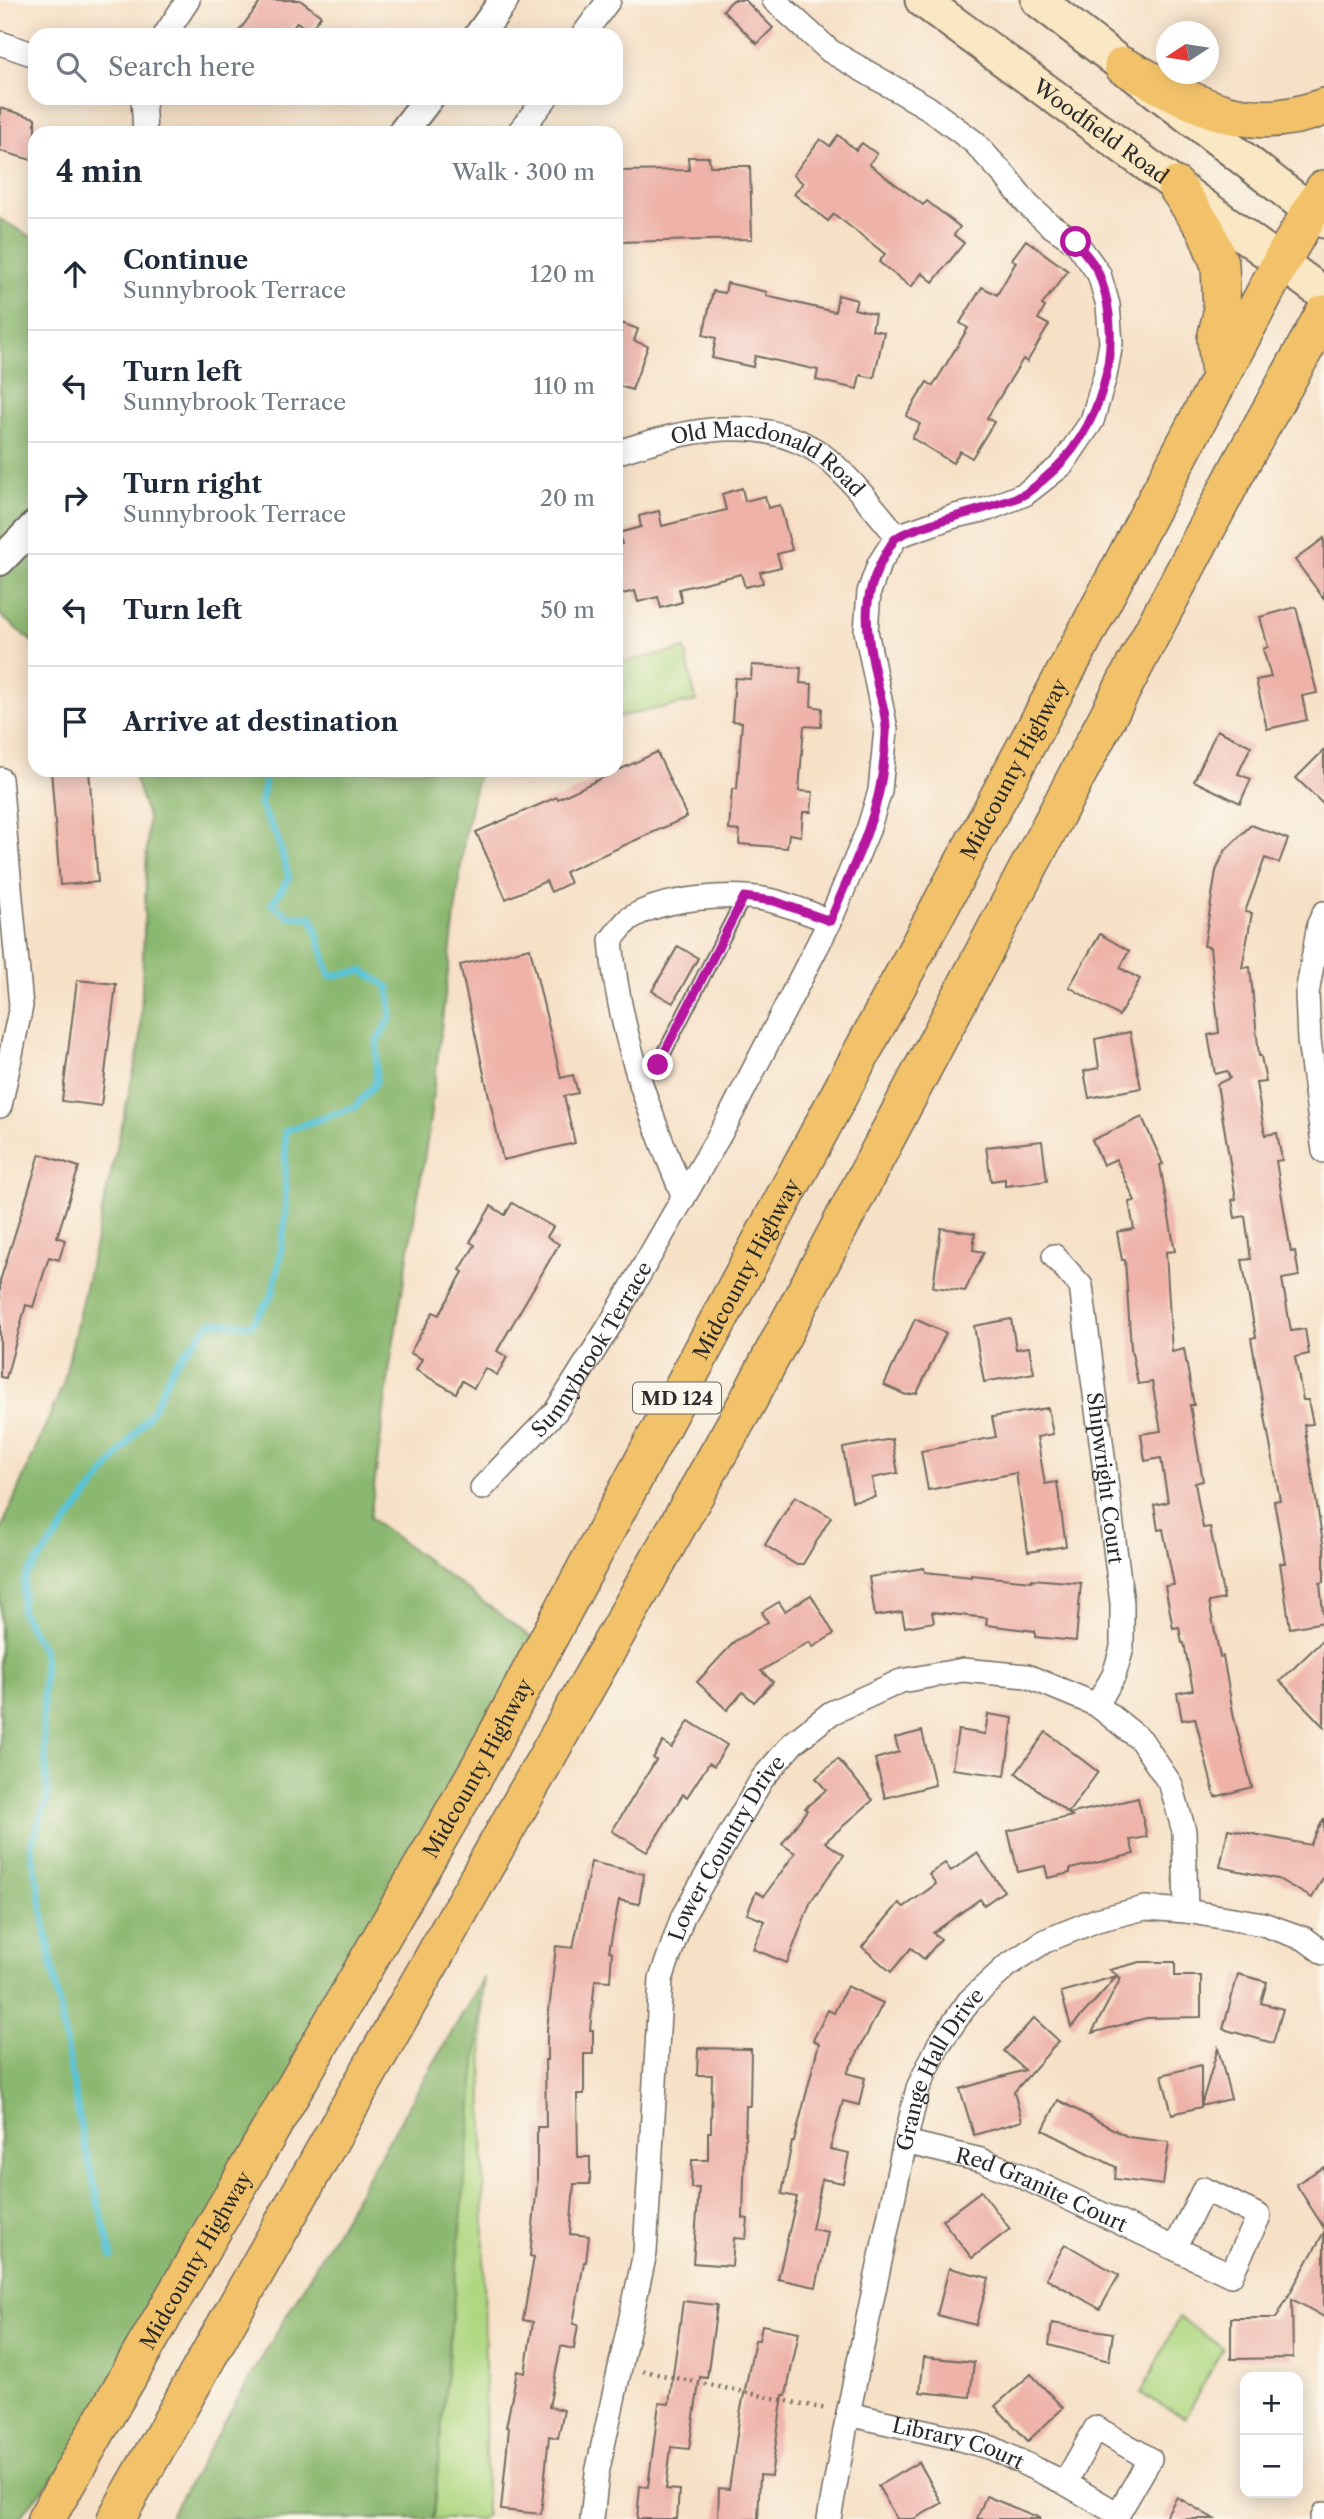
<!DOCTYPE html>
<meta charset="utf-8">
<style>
:root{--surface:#fff;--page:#f6f6f7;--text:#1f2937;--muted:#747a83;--line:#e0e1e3}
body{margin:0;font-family:"Libre Caslon Text",serif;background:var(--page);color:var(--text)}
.controls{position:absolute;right:21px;bottom:21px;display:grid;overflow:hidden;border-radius:14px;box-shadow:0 4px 18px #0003}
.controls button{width:63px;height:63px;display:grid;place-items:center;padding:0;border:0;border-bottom:2px solid var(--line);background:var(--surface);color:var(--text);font:35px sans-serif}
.compass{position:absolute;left:1156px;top:21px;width:63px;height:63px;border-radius:50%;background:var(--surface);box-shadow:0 4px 18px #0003;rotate:258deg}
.stop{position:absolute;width:21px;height:21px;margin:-16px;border:5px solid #b5179e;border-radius:50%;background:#fff}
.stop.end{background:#b5179e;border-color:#fff;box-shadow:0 2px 7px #0008}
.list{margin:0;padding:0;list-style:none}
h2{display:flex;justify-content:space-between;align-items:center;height:91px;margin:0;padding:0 28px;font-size:30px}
h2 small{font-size:23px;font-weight:400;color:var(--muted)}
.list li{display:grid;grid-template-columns:46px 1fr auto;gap:21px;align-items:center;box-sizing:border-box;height:112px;padding:0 28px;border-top:2px solid var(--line)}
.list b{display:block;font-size:26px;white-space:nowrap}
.list p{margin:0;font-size:23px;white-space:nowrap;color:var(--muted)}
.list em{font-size:23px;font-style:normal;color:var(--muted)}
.icon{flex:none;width:38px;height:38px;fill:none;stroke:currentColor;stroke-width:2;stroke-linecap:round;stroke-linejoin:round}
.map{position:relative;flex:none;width:1324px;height:2519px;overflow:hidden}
.search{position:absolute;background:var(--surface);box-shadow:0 4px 18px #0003;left:28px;top:28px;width:595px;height:77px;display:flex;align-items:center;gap:18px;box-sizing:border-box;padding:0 24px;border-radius:21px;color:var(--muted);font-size:26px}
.panel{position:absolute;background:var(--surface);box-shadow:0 4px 18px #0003;left:28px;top:126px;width:595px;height:651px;border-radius:21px}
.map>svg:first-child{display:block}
.green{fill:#afd781;stroke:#6d8156;stroke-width:2}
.forest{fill:#8bb86f;stroke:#5b724d;stroke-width:2}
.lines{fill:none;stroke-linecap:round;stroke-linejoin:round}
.stream{stroke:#59c3d5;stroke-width:7}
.building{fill:#eeb2a9}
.service-casing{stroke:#726a61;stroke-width:16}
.minor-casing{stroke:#726a61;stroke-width:26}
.tertiary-casing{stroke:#726a61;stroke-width:32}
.secondary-casing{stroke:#726a61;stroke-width:37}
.primary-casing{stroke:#726a61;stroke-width:40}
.path{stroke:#726a61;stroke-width:4.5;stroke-dasharray:2 5;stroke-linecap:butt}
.service{stroke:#fff;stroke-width:12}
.minor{stroke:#fff;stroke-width:23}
.tertiary{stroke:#fff;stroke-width:28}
.secondary{stroke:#fae7c3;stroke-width:33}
.primary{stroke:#f2c26a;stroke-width:37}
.route{stroke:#b5179e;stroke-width:9}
.labels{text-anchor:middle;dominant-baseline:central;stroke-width:6;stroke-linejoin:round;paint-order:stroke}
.shield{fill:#fbf7ec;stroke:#696865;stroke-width:2}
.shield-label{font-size:19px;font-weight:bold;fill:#2b2b2b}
.street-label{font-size:21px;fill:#2b2b2b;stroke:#fbf7ec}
</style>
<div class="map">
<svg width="1324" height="2519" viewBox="0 0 1324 2519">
<rect width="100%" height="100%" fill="#fbf7ec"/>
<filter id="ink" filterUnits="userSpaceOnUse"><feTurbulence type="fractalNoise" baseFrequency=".0143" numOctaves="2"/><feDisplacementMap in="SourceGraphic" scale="14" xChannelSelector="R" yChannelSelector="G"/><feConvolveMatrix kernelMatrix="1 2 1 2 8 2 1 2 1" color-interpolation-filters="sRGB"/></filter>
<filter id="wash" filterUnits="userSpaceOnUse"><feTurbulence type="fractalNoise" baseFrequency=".00686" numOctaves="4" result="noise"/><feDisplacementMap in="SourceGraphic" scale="28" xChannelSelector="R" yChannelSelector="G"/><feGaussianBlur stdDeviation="1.57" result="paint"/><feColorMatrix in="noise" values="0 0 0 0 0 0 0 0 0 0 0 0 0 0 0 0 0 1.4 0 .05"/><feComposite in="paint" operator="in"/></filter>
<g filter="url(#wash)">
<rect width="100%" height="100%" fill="#f6e0c6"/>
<!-- green -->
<g class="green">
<polygon points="685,649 696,701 616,717 616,664"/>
<polygon points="482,1986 486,2515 480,2519 178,2519"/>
<polygon points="1179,2317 1223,2348 1185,2418 1141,2394"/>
</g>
<!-- forest -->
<g class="forest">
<polygon points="0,219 35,239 35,644 0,615"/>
<polygon points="132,770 479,770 465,833 428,1135 391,1358 370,1518 544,1647 100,2423 18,2519 0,2519 0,1532 63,1385 140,1044 148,818"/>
<polygon points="484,1977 433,2519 168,2519"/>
</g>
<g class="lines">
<!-- stream -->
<polyline class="stream" points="112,2257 83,2139 31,1845 48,1797 43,1726 44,1653 21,1610 25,1578 152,1411 174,1365 211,1322 251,1325 272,1296 280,1258 286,1213 285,1131 355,1107 376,1083 377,1041 391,1017 389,987 363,971 330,976 312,917 289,916 272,904 289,878 277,837 260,805 267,770"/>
</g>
<g id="blocks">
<!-- building -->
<g class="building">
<polygon points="262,0 300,0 321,16 309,31 297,22 288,35 236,35"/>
<polygon points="733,0 745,0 773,28 757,44 723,10"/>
<polygon points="0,108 35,118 35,161 0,151"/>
<polygon points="838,135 856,150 862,143 877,154 869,164 923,205 927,201 960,227 954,235 964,243 933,282 922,273 911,287 879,262 885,254 861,235 834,214 828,221 794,194 803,183 793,175 820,139 830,146"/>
<polygon points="688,157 709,157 710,166 750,166 752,239 616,242 616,171 689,170"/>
<polygon points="1026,240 1068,271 1042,305 1045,307 1038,319 1049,325 1027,362 1023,359 987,418 994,422 972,458 960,451 953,463 912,438 920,424 906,416 927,382 933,386 968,328 960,323 982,287 997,295 1016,262 1012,259"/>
<polygon points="727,283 767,292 766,296 835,312 838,295 857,300 854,309 875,314 872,330 884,332 874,378 860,375 857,389 816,380 818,370 755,356 753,367 712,358 716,338 703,335 713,291 725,293"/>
<polygon points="616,321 638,329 634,341 648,346 632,390 616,385"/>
<polygon points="742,488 745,501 765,496 768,508 780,505 792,550 777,554 781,567 760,572 763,583 745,587 741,574 708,582 679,589 682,602 661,608 658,597 638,602 635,591 622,594 616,568 616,546 622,544 619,533 641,527 639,516 659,511 662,526 726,510 722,494"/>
<polygon points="1324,538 1324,599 1295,560"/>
<polygon points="1296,607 1317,693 1302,696 1307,720 1267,729 1256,680 1271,677 1263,649 1268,647 1260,617"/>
<polygon points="752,665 801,668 800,683 812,684 811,706 822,708 821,727 804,726 799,791 813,792 811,812 803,812 801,836 789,834 787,848 739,844 740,831 729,830 732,789 737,789 742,722 732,721 735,678 751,679"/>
<polygon points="1217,730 1251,746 1238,774 1251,779 1240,803 1194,781"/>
<polygon points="1324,750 1324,805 1296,778"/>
<polygon points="657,752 687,817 565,872 570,883 551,892 546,881 506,899 476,832 557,797 558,799"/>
<polygon points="51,770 89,770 98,882 60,885"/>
<polygon points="1251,825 1288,839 1279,863 1265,858 1245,912 1252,913 1242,968 1250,967 1259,1056 1261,1056 1266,1082 1256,1083 1265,1135 1277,1133 1282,1160 1276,1161 1291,1252 1295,1251 1299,1276 1282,1279 1291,1331 1305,1329 1309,1354 1295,1357 1303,1400 1308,1400 1313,1424 1304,1425 1324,1549 1324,1582 1320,1583 1324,1622 1290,1628 1280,1563 1285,1563 1274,1501 1280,1500 1251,1338 1256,1337 1242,1260 1251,1259 1245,1216 1235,1218 1232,1200 1236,1199 1217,1084 1230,1078 1227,1071 1215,1074 1208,1035 1219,1033 1210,947 1204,946 1216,871 1224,852"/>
<polygon points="1100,934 1129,951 1120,968 1140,979 1119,1016 1069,987"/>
<polygon points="678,946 698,958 673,1003 652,991"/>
<polygon points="530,948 561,1078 573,1075 578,1093 564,1096 575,1143 503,1160 460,965"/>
<polygon points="77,980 116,984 101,1106 62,1101"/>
<polygon points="1130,1032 1141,1088 1089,1098 1084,1071 1099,1068 1095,1039"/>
<polygon points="1142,1117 1163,1164 1160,1165 1175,1251 1166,1252 1172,1352 1184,1349 1194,1405 1190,1405 1203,1481 1195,1483 1203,1528 1210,1527 1224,1599 1209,1602 1220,1657 1223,1656 1234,1718 1252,1787 1215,1797 1195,1718 1182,1720 1177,1693 1193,1690 1184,1643 1182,1643 1179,1627 1173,1628 1165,1586 1174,1585 1163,1529 1158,1530 1154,1505 1168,1502 1161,1458 1145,1461 1141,1434 1161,1431 1152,1382 1138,1384 1131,1348 1125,1260 1122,1260 1117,1232 1134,1229 1129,1202 1135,1201 1116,1159 1103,1165 1092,1140"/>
<polygon points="1042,1141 1047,1181 1005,1186 1005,1179 991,1181 986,1147"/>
<polygon points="40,1154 79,1167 57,1237 65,1240 59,1260 49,1257 33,1307 26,1305 6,1378 0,1377 0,1281"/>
<polygon points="512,1203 553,1227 547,1237 559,1244 497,1351 507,1357 497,1375 485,1368 474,1388 462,1381 456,1393 416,1370 422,1359 410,1353 433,1312 439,1315 463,1272 460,1270 475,1245 470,1242 491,1206 505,1215"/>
<polygon points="941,1228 975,1233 973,1250 984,1252 965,1291 933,1287"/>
<polygon points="915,1319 946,1333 917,1393 906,1395 884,1385"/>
<polygon points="1011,1319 1016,1349 1029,1347 1034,1373 984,1382 974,1326"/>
<polygon points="1048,1408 1053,1434 1037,1437 1045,1484 1057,1482 1066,1546 1028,1552 1016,1473 928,1490 921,1451 996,1437 992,1417"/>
<polygon points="892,1439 898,1473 872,1478 875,1497 852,1501 843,1448"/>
<polygon points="795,1496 831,1517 803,1564 795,1564 765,1545"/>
<polygon points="924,1568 925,1572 971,1577 971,1575 1032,1581 1032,1579 1081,1583 1076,1641 1035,1637 1035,1631 986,1625 987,1618 932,1612 934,1622 905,1627 902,1612 875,1616 869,1577"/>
<polygon points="811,1595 834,1634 813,1647 809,1642 761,1671 773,1682 754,1702 743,1692 727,1710 697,1682 735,1641 768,1622 762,1612 779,1602 785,1611"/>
<polygon points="1324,1639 1324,1727 1280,1681"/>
<polygon points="988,1714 1013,1718 1005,1776 952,1769 958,1730 985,1734"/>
<polygon points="689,1721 727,1745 714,1766 709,1763 687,1797 683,1794 647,1852 612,1831 656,1760 653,1758 663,1742 672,1748"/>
<polygon points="922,1731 935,1785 885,1798 875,1759 899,1752 895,1738"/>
<polygon points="1046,1732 1098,1772 1068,1813 1016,1773"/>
<polygon points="838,1759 873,1800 825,1842 844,1855 811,1901 787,1963 753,1949 765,1921 747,1914 756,1892 764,1896 795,1853 782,1844 807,1810 805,1808 826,1790 816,1778"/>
<polygon points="1138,1798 1147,1837 1130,1840 1134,1854 1070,1869 1070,1873 1048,1878 1045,1866 1018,1872 1008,1831 1072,1816 1069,1814"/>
<polygon points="1324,1818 1324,1876 1312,1898 1278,1879 1220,1867 1228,1829 1310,1845"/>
<polygon points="977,1853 1004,1891 984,1905 980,1899 933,1933 941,1939 924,1959 911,1948 891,1972 862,1947 899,1903 904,1907 936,1884 929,1874 945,1863 951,1871"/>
<polygon points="591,1862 644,1874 639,1904 619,1900 609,1951 612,1952 610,1981 595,1980 590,2030 593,2030 593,2054 584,2054 584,2094 577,2094 578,2157 590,2157 590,2184 574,2184 570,2234 589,2236 586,2262 584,2262 573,2324 578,2325 574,2349 561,2346 549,2407 564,2410 558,2438 549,2436 541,2514 501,2510 509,2428 506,2427 517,2371 525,2373 533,2322 523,2320 534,2257 530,2256 537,2185 537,2127 546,2127 545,2060 547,2060 547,2030 556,1946 573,1948"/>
<polygon points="1140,1962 1175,1962 1175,1976 1201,1976 1201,2017 1146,2018 1092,2033 1121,1978 1110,1970"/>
<polygon points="1238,1974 1267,1982 1261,2003 1283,2009 1273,2043 1223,2029"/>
<polygon points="1117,1976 1095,2001 1071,2027 1061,1992"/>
<polygon points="847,1986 883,2003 847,2073 865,2078 859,2105 843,2101 830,2149 849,2153 843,2183 822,2179 812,2229 828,2232 816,2287 778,2279 797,2197 782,2194 792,2142 794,2142 819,2043 813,2040 828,2010 834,2013"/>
<polygon points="1034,2018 1059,2041 1014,2092 1022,2121 974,2135 960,2089 1025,2070 1004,2051"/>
<polygon points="698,2048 751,2049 750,2106 746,2106 743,2218 748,2219 746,2239 734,2238 732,2266 693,2263 699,2188 691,2188 692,2160 708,2160 708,2132 711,2132 712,2075 697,2075"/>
<polygon points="1218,2048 1231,2099 1201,2106"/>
<polygon points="1201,2065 1201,2107 1172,2114 1162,2075"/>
<polygon points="1058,2100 1128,2137 1169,2142 1163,2185 1115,2179 1116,2167 1043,2130"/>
<polygon points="1324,2167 1324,2228 1296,2184"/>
<polygon points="981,2191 1010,2229 972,2258 942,2220"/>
<polygon points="1324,2232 1324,2317 1292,2299 1293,2358 1231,2359 1231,2318 1276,2318"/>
<polygon points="1065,2244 1119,2275 1100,2309 1046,2278"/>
<polygon points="949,2268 989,2278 976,2325 937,2315"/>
<polygon points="683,2301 717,2305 707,2378 700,2377 689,2449 671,2447 666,2489 679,2490 677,2519 637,2519 640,2486 648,2487 659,2403 669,2404"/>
<polygon points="1052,2323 1113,2333 1109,2361 1049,2345"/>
<polygon points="762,2325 799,2332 786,2395 783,2395 771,2476 760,2475 758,2519 718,2519 719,2488 729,2489 740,2414 755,2340 759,2340"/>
<polygon points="924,2357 974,2362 970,2397 920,2392"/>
<polygon points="1031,2374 1063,2408 1028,2441 995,2406"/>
<polygon points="919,2462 942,2503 914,2519 897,2519 878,2486"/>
<polygon points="986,2496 1040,2518 1040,2519 977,2519"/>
<polygon points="1177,2497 1214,2519 1164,2519"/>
</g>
</g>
</g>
<g filter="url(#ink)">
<use href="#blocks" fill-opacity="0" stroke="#726a61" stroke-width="2"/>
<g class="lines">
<!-- service casing -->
<g class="service-casing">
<polyline id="service" points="636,1074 658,1065 744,897"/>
</g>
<!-- minor casing -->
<g class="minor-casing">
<g id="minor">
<polyline points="165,35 188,0"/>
<polyline points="583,35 609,0"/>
<polyline points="0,43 35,55"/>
<polyline points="143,98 145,133"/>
<polyline points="518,133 546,98"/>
<path id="s1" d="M616,453C677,432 751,414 810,447C841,464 874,509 897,536"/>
<polyline points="0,779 21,1006 0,1106"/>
<polyline points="1324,913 1319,924 1307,994 1309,1040 1324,1151"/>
<path d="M684,1197C649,1114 618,1030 611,940C617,933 623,924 629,919C661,897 736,892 773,901C792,906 811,914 830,921"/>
<path id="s2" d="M1054,1256L1081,1286L1122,1603V1648L1114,1675L1097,1705"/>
<path id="s3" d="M482,1488L556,1411L610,1325L727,1122L830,921L868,830L880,791L886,729L866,631L869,592L879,564L897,536L955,516L988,509L1025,494L1062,465L1092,421L1105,376L1111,343L1108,305L1099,274L1076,242L1050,225L1028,205L1006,177L974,142L927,107L830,51L774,0"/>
<path id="s4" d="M905,2142L981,2160L1017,2174L1231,2275L1259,2216L1204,2189L1175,2248"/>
<path id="s5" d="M848,2414L956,2438L992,2448L1065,2483L1118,2514L1150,2459L1096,2428L1065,2483"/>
<path id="s6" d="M592,2519L597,2473L645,2253L661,1979L683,1916L762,1779L793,1743L831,1713L901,1681L963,1670L1027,1676L1097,1705L1141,1740L1171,1785L1184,1831L1186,1911"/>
<path id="s7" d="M829,2519L848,2414L905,2142L918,2088L939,2044L969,2001L1007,1966L1045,1941L1097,1920L1145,1908L1186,1911L1263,1924L1305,1939L1324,1953"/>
<polyline points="1322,2519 1324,2514"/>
</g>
</g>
<!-- tertiary casing -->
<g class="tertiary-casing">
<g id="tertiary">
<polyline points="479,35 504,0"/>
<polyline points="402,133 429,98"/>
<polyline points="0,561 35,525"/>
</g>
</g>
<!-- secondary casing -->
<g class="secondary-casing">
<g id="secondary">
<path id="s8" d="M922,0L1324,294"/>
<polyline points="1038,0 1324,221"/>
</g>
</g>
<!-- primary casing -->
<g class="primary-casing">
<g id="primary">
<path d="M1123,66C1195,102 1242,138 1324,107"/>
<polyline points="1176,186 1206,230 1220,265 1222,313 1216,339 1220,374"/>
<path id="s9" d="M46,2519L479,1768L1075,654L1281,262L1324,189"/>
<polyline points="116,2519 748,1401 1240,465 1324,314"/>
</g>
</g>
<!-- path -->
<polyline class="path" points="643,2371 826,2409"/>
<!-- service -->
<use href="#service" class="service"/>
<!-- minor -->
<use href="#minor" class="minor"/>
<!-- tertiary -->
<use href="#tertiary" class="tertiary"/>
<!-- secondary -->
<use href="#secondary" class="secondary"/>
<!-- primary -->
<use href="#primary" class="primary"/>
</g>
</g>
<g class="lines" filter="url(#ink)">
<!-- route -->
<path class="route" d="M658,1065L744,897L774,901L830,921C847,879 869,837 879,792C883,773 885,753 886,734C887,719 882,702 878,687C865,625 857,596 894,540C903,527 1001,507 1023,495C1031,491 1038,484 1044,479C1101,433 1126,346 1100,277C1096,264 1084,253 1076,242"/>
</g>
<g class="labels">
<!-- shield labels -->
<rect class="shield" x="633" y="1382.5" width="88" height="31" rx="5"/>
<g class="shield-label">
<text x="677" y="1398">MD 124</text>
</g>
<!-- street labels -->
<g class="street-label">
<text stroke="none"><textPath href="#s8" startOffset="222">Woodfield Road</textPath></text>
<text stroke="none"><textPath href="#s1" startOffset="163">Old Macdonald Road</textPath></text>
<text stroke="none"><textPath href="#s9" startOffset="2000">Midcounty Highway</textPath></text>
<text stroke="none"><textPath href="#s9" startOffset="1433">Midcounty Highway</textPath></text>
<text stroke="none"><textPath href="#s3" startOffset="178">Sunnybrook Terrace</textPath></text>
<text stroke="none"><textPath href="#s2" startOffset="234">Shipwright Court</textPath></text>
<text stroke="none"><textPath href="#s9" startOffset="866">Midcounty Highway</textPath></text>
<text stroke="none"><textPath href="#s6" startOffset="693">Lower Country Drive</textPath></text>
<text stroke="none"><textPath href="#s7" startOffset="466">Grange Hall Drive</textPath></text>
<text stroke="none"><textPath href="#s4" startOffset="145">Red Granite Court</textPath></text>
<text stroke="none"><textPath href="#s9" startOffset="299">Midcounty Highway</textPath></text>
<text stroke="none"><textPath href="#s5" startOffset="114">Library Court</textPath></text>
</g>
</g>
</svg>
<div class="controls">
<button>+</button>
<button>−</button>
</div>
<svg class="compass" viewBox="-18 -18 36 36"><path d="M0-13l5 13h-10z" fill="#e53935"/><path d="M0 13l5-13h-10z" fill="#747a83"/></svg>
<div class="stop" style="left:1076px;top:242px"></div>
<div class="stop end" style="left:658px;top:1065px"></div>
<div class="search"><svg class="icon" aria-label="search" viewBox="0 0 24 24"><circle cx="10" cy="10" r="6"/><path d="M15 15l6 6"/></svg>Search here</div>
<section class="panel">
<h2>4 min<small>Walk · 300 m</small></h2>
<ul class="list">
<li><svg class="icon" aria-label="ahead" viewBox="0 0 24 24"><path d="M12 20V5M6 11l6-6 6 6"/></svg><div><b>Continue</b><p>Sunnybrook Terrace</p></div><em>120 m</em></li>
<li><svg class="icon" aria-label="left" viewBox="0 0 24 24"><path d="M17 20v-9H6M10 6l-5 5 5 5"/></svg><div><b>Turn left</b><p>Sunnybrook Terrace</p></div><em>110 m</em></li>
<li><svg class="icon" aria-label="right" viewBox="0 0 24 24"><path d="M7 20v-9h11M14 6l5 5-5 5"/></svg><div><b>Turn right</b><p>Sunnybrook Terrace</p></div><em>20 m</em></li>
<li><svg class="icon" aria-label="left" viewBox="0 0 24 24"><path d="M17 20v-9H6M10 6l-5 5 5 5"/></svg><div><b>Turn left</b></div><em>50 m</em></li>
<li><svg class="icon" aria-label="arrive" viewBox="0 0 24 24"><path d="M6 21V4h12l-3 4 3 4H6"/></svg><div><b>Arrive at destination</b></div></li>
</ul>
</section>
</div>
